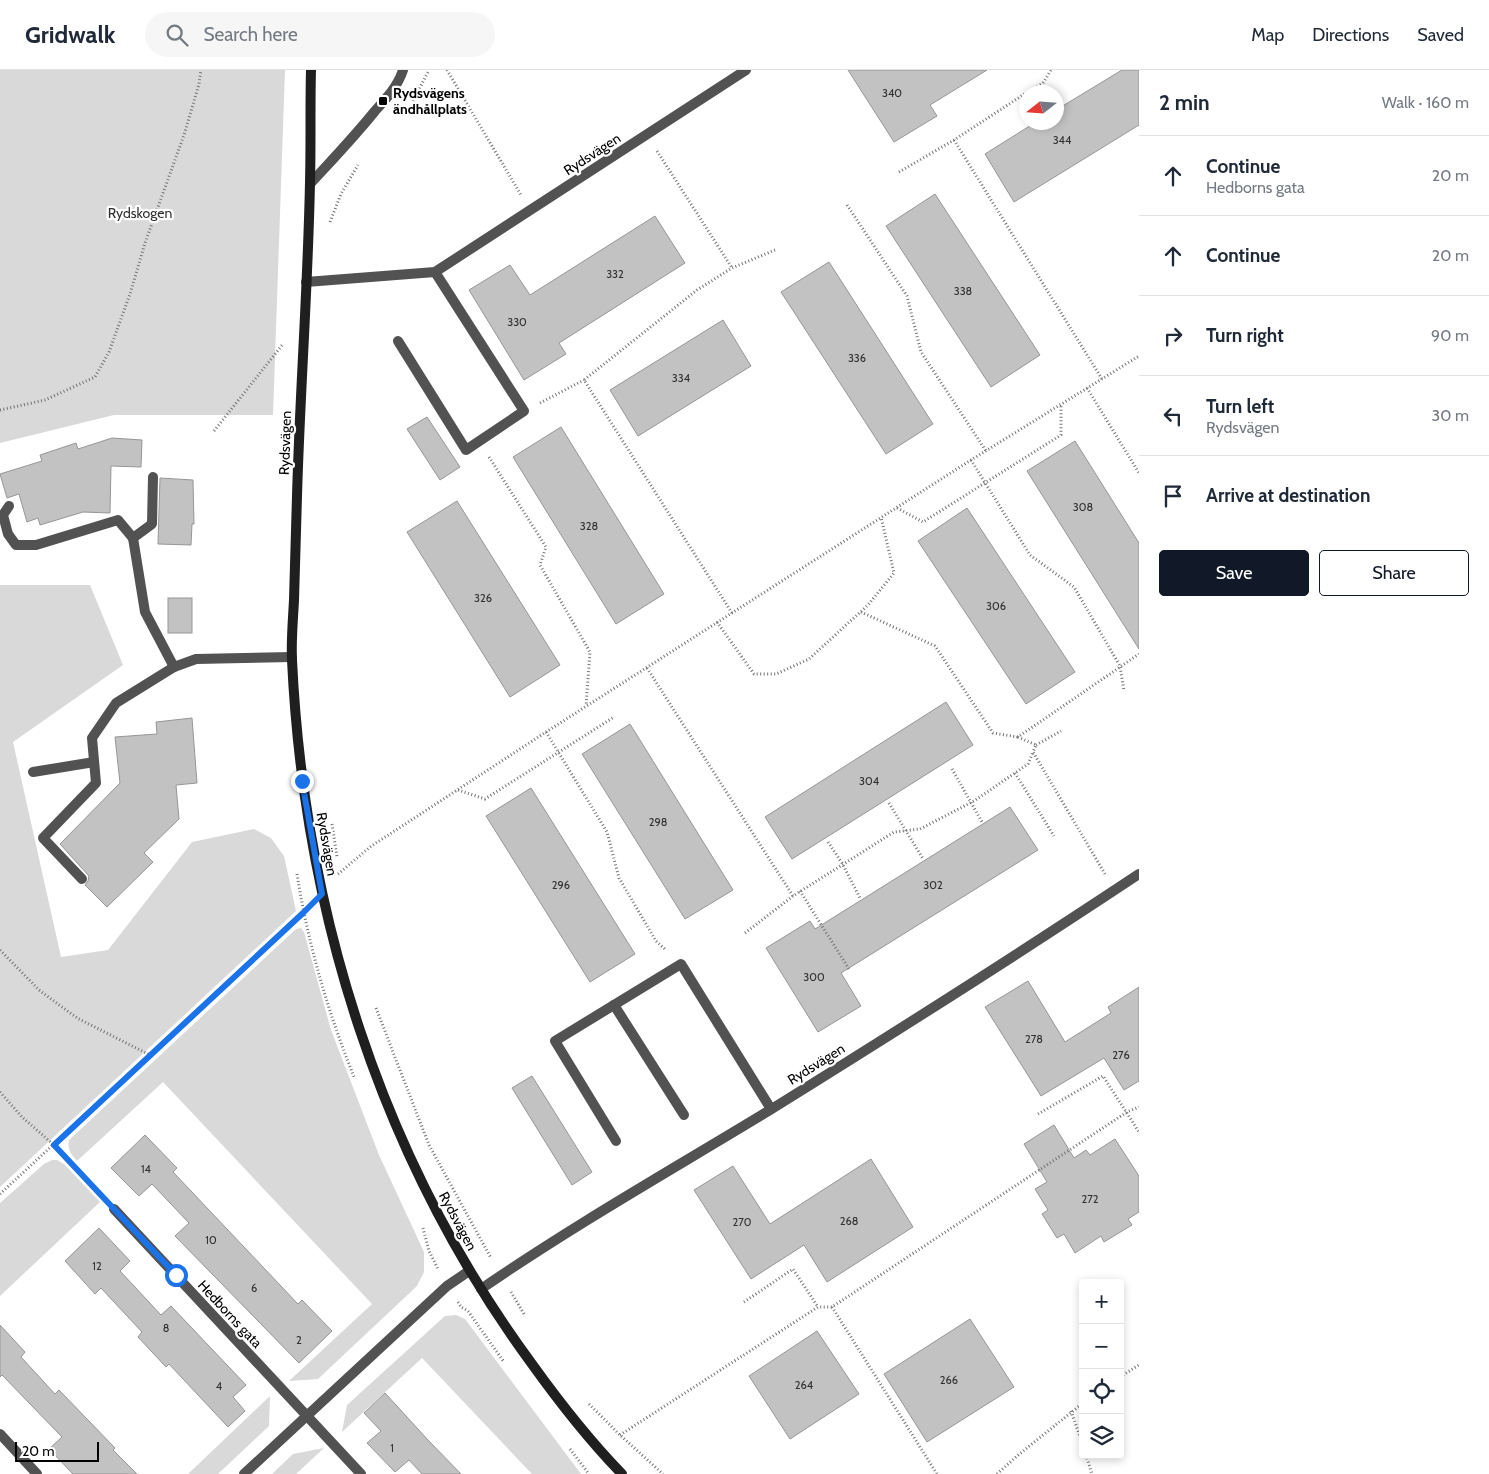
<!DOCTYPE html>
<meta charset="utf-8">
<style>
:root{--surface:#fff;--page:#f6f6f7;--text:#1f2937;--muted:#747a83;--line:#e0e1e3;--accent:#111827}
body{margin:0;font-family:Cabin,sans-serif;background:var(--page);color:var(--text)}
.controls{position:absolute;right:15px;bottom:15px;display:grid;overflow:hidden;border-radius:5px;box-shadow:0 2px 8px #0003}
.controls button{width:45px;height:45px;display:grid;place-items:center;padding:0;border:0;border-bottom:1px solid var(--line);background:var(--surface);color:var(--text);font:25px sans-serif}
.compass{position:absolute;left:1019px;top:15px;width:45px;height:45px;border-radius:50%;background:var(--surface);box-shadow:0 2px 8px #0003;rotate:253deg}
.scale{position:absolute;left:15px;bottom:12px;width:84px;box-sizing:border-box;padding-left:5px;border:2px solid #000;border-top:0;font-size:14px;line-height:18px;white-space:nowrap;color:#000;-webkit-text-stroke:4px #fff;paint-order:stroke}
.stop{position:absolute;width:15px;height:15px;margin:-11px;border:4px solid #1a73e8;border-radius:50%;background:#fff}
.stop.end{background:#1a73e8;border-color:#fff;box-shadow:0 1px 5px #0008}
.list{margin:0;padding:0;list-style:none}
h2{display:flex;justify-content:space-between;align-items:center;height:65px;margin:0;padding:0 20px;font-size:21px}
h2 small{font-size:16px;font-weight:400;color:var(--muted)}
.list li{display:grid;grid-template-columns:32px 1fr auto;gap:15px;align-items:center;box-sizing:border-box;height:80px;padding:0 20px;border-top:1px solid var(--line)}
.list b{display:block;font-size:19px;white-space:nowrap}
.list p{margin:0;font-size:16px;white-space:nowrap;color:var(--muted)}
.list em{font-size:16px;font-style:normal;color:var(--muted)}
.actions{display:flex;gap:10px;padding:15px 20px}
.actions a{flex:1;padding:11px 0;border:1px solid var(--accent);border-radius:5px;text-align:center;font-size:18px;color:var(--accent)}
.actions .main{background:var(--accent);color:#fff}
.icon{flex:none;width:28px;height:28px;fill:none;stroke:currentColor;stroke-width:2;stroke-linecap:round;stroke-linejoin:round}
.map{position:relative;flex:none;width:1139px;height:1404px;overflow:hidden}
header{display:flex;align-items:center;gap:30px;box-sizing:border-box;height:70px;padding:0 25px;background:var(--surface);border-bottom:1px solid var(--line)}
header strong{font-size:24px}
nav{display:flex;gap:28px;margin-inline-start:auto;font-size:18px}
.search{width:350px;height:45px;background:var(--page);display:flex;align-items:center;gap:12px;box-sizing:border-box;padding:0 18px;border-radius:28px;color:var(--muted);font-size:19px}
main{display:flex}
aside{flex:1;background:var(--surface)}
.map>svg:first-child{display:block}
.green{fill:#d9d9d9}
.building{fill:#c2c2c2;stroke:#969696}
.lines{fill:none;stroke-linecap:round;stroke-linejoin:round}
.path{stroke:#747474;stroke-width:3;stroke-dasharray:1 2.5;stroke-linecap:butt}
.lane{stroke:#525252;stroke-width:10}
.street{stroke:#525252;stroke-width:10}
.secondary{stroke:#1f1f1f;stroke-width:10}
.route{stroke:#1a73e8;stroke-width:6}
.poi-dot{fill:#000;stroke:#fff;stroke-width:2}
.labels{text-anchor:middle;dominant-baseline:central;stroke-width:4.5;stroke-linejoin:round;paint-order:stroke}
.number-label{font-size:11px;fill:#303030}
.poi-label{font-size:14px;font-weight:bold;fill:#000;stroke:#fff;text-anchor:start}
.street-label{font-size:14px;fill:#000;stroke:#fff}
.park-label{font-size:14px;fill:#303030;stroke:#fff}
</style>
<header>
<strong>Gridwalk</strong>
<div class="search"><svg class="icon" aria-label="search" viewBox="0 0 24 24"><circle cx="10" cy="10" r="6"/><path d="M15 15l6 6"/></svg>Search here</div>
<nav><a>Map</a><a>Directions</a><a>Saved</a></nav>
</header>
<main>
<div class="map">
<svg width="1139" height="1404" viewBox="0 0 1139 1404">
<rect width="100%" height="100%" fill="#fff"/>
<!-- green -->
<g class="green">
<polygon points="0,0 285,0 273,345 114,345 0,373"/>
<polygon points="0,515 90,515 123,595 13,672 61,887 108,880 192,772 254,759 271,768 284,786 296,841 0,1117"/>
<path d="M301,858L304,862L331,960L379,1085L424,1182V1202L417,1216L318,1309L289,1311L372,1234L163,1012L77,1091C71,1084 67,1079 69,1070L296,859Z"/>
<polygon points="52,1090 57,1090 64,1094 100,1132 0,1226 0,1133 44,1094"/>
<polygon points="456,1245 465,1249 581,1404 532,1404 422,1288 342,1362 347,1335 445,1246"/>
<polygon points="270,1326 269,1356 218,1404 188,1404"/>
<polygon points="324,1378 296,1404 272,1404 293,1384"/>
</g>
<!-- building -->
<g class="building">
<polygon points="848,0 987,0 930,35 937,46 894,72"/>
<polygon points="1122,0 1139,0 1139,55 1014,132 985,84 1036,52 1056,52 1056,40"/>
<polygon points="935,124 1040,285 991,317 886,156"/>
<polygon points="655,146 685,193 559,273 566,284 524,310 469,220 510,195 530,225"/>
<polygon points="829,192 933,354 886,384 781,222"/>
<polygon points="723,250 751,296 638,366 610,320"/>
<polygon points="427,347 460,397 440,410 407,359"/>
<polygon points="561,357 664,524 616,554 513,387"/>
<polygon points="112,368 142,370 141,397 111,396 110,443 83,442 40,455 38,448 27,452 19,424 7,428 0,404 42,391 40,385 76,373 78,379"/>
<polygon points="1075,371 1139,473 1139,579 1027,401"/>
<polygon points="160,408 193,410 194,454 192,454 191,475 158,474"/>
<polygon points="457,431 560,595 510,627 407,462"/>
<polygon points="967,438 1075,602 1026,634 918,471"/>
<rect x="168" y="528" width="24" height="35"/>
<polygon points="946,632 973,675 792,789 765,747"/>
<polygon points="192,648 197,713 176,715 179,749 144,783 153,792 107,837 85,815 88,811 89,806 60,774 120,713 115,667 157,664 156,652"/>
<polygon points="630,654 733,820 685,849 582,684"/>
<polygon points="531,718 635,884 590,912 486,746"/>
<polygon points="1010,737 1038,780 841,903 861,936 818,962 766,878 810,851 815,859"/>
<polygon points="1028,911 1065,972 1111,943 1108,937 1139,917 1139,1011 1124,1020 1104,988 1041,1026 985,937"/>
<polygon points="532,1006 592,1102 572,1115 512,1018"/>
<polygon points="1054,1055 1074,1088 1086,1080 1090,1085 1115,1069 1139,1106 1139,1142 1128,1149 1132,1155 1104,1172 1101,1166 1075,1183 1064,1164 1057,1168 1042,1144 1048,1140 1035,1119 1047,1112 1024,1074"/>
<polygon points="145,1065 177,1098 173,1102 298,1234 302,1230 332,1261 299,1293 175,1166 189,1153 152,1114 139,1126 111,1098"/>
<polygon points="871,1089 913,1157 827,1212 804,1175 751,1209 694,1120 733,1096 770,1154"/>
<polygon points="99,1158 130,1191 120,1201 161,1245 171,1236 246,1315 233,1327 245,1341 228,1357 169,1294 166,1297 138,1267 142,1262 101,1218 95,1224 65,1191"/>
<polygon points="970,1249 1014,1317 927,1372 884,1304"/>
<polygon points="0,1255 25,1282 21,1287 55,1324 59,1320 115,1378 113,1380 137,1404 73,1404 49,1379 62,1367 2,1305 0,1307"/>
<polygon points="817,1261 859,1324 790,1369 749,1306"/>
<polygon points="385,1323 428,1370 461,1404 422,1404 409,1390 395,1402 367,1373 381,1361 364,1343"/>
</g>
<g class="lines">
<!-- path -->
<g class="path">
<polyline points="447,0 521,125"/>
<polyline points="1028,22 1043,13 1051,0"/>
<polyline points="413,31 429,0"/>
<polyline points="954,70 1102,309"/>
<polyline points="657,81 732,198"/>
<polyline points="899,102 954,70 1026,23"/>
<polyline points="847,135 907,226 921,282 986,381"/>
<polyline points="330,152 341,124 358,95"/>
<polyline points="1087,318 1139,403"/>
<polyline points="540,333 584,310"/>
<polyline points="0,340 45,330 95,307 109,282 130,224 145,173 184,65 199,14 201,0"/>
<polyline points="214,361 283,274"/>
<polyline points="489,387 546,477 540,495 590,582 586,636"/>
<polyline points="971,390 1030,485 1074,517 1120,596 1124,621"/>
<polyline points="897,438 923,452 1061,365 1061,335"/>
<polyline points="861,542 935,576 993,663 1018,667"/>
<polyline points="732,543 584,310 697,220 732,198 775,180"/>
<polyline points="717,552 754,604 776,604 809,589 868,535 894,503 881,447"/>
<polyline points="647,598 793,826"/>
<polyline points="546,662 607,762 619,808 656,871 666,880"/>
<polyline points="1036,675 1061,661"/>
<polyline points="952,699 982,752"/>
<polyline points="1015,703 1054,766"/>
<polyline points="458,720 485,729 614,647"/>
<polyline points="889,733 923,789"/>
<polyline points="332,754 337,787"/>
<polyline points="828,772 842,793 860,828"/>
<path d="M297,804C308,874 328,943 355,1009"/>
<polyline points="338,804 370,777 546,662 971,390 1139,286"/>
<polyline points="1105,804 1033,682 1036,675 1018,667 1139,584"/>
<polyline points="800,821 849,899"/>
<polyline points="745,863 793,826 894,762 920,759 974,731 1028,694 1033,682"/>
<polyline points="0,880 39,920 77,948 150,985"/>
<polyline points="376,938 429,1075 491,1188"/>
<polyline points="0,1022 22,1047 54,1075 101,1126"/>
<polyline points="1038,1044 1103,1006 1139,1062"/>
<polyline points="0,1124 304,842"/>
<polyline points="423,1158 429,1181 438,1199"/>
<polyline points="511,1222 524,1244"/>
<polyline points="458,1232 461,1237 468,1241 504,1292"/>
<polyline points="744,1232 793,1199 818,1237"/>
<polyline points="832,1237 937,1404"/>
<polyline points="1120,1307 1139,1295"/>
<polyline points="589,1334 620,1365 663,1404"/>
<polyline points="1071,1341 1083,1375"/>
<polyline points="620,1365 818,1237 832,1237 1127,1042 1139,1037"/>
<polyline points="570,1379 589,1404"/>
<polyline points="1086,1385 1092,1404"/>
<polyline points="997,1404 1017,1386 1083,1333"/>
</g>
<!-- lane -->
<g class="lane">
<path d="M310,114C332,90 354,67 375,41C386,29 398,16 403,0"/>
<polyline points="398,271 466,380 524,341 435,202"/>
<polyline points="153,407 152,454 133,468 145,542 174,597"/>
<polyline points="9,436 3,445 8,464 16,475 36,475 118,450 133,468"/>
<polyline points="33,702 94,692"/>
<polyline points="82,809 43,768 96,713 92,668 116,633 174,597 196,589 292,587"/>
<polyline points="614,935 684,1045"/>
<polyline points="616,1071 555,971 681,894 771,1039"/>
</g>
<!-- street -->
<g class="street">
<polyline points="306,212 435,202 746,0"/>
<polyline points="114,1139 361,1404"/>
<path d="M481,1219C574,1155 673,1099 770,1040C894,963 1017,885 1139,804"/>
<polyline points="0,1364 37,1404"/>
<polyline points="244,1404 447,1216 469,1201"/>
</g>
<!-- secondary -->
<path class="secondary" d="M311,0C310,37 311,75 310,112C308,217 300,321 297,426C296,461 295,496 294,530C293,550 291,570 292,590C304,843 381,1089 532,1294C560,1333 589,1370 622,1404"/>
</g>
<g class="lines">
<!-- route -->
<polyline class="route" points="176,1205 54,1075 303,843 322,824 302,711"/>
</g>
<!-- markers -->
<rect class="poi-dot" x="378" y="26" width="10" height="10" rx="2.5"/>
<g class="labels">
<!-- number labels -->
<g class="number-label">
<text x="892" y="23">340</text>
<text x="1062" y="70">344</text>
<text x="615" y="204">332</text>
<text x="963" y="221">338</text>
<text x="517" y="252">330</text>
<text x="857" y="288">336</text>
<text x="681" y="308">334</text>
<text x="1083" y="437">308</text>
<text x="589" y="456">328</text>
<text x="483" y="528">326</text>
<text x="996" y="536">306</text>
<text x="869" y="711">304</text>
<text x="658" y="752">298</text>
<text x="561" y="815">296</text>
<text x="933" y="815">302</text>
<text x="814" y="907">300</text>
<text x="1034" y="969">278</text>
<text x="1121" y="985">276</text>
<text x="146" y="1099">14</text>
<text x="1090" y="1129">272</text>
<text x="849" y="1151">268</text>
<text x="742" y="1152">270</text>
<text x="211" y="1170">10</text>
<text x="97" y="1196">12</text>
<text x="254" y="1218">6</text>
<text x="166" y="1258">8</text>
<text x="299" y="1270">2</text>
<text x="949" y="1310">266</text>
<text x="804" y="1315">264</text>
<text x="219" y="1316">4</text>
<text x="392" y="1378">1</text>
</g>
<!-- poi labels -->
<g class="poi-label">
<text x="393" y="23">Rydsvägens<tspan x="393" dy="16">ändhållplats</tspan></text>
</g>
<!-- street labels -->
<g class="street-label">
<text transform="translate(592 84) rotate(-33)">Rydsvägen</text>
<text transform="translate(285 373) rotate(-88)">Rydsvägen</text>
<text transform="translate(327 774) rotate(80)">Rydsvägen</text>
<text transform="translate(816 994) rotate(-32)">Rydsvägen</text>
<text transform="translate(458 1151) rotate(62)">Rydsvägen</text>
<text transform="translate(230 1244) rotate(47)">Hedborns gata</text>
</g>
<!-- park labels -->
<g class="park-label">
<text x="140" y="143">Rydskogen</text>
</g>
</g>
</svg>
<div class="controls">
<button>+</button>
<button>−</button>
<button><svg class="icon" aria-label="locate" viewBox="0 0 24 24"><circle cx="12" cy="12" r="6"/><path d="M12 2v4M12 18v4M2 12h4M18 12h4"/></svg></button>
<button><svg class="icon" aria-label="layers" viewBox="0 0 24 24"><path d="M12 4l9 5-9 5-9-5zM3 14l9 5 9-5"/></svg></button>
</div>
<svg class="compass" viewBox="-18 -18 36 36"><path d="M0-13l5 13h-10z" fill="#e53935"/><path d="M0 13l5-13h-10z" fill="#747a83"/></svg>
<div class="scale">20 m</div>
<div class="stop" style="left:176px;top:1205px"></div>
<div class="stop end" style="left:302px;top:711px"></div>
</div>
<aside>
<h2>2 min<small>Walk · 160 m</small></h2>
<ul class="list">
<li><svg class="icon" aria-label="ahead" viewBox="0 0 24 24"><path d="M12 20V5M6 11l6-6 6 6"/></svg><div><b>Continue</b><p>Hedborns gata</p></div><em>20 m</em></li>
<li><svg class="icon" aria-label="ahead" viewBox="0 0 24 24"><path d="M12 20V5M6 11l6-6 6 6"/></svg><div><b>Continue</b></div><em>20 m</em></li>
<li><svg class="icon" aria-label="right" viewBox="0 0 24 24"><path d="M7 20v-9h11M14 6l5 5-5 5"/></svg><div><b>Turn right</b></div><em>90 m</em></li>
<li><svg class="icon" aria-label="left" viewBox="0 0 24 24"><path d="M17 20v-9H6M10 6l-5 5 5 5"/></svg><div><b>Turn left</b><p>Rydsvägen</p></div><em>30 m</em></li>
<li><svg class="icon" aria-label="arrive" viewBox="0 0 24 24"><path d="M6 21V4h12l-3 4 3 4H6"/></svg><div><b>Arrive at destination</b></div></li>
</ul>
<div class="actions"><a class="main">Save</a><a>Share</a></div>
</aside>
</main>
